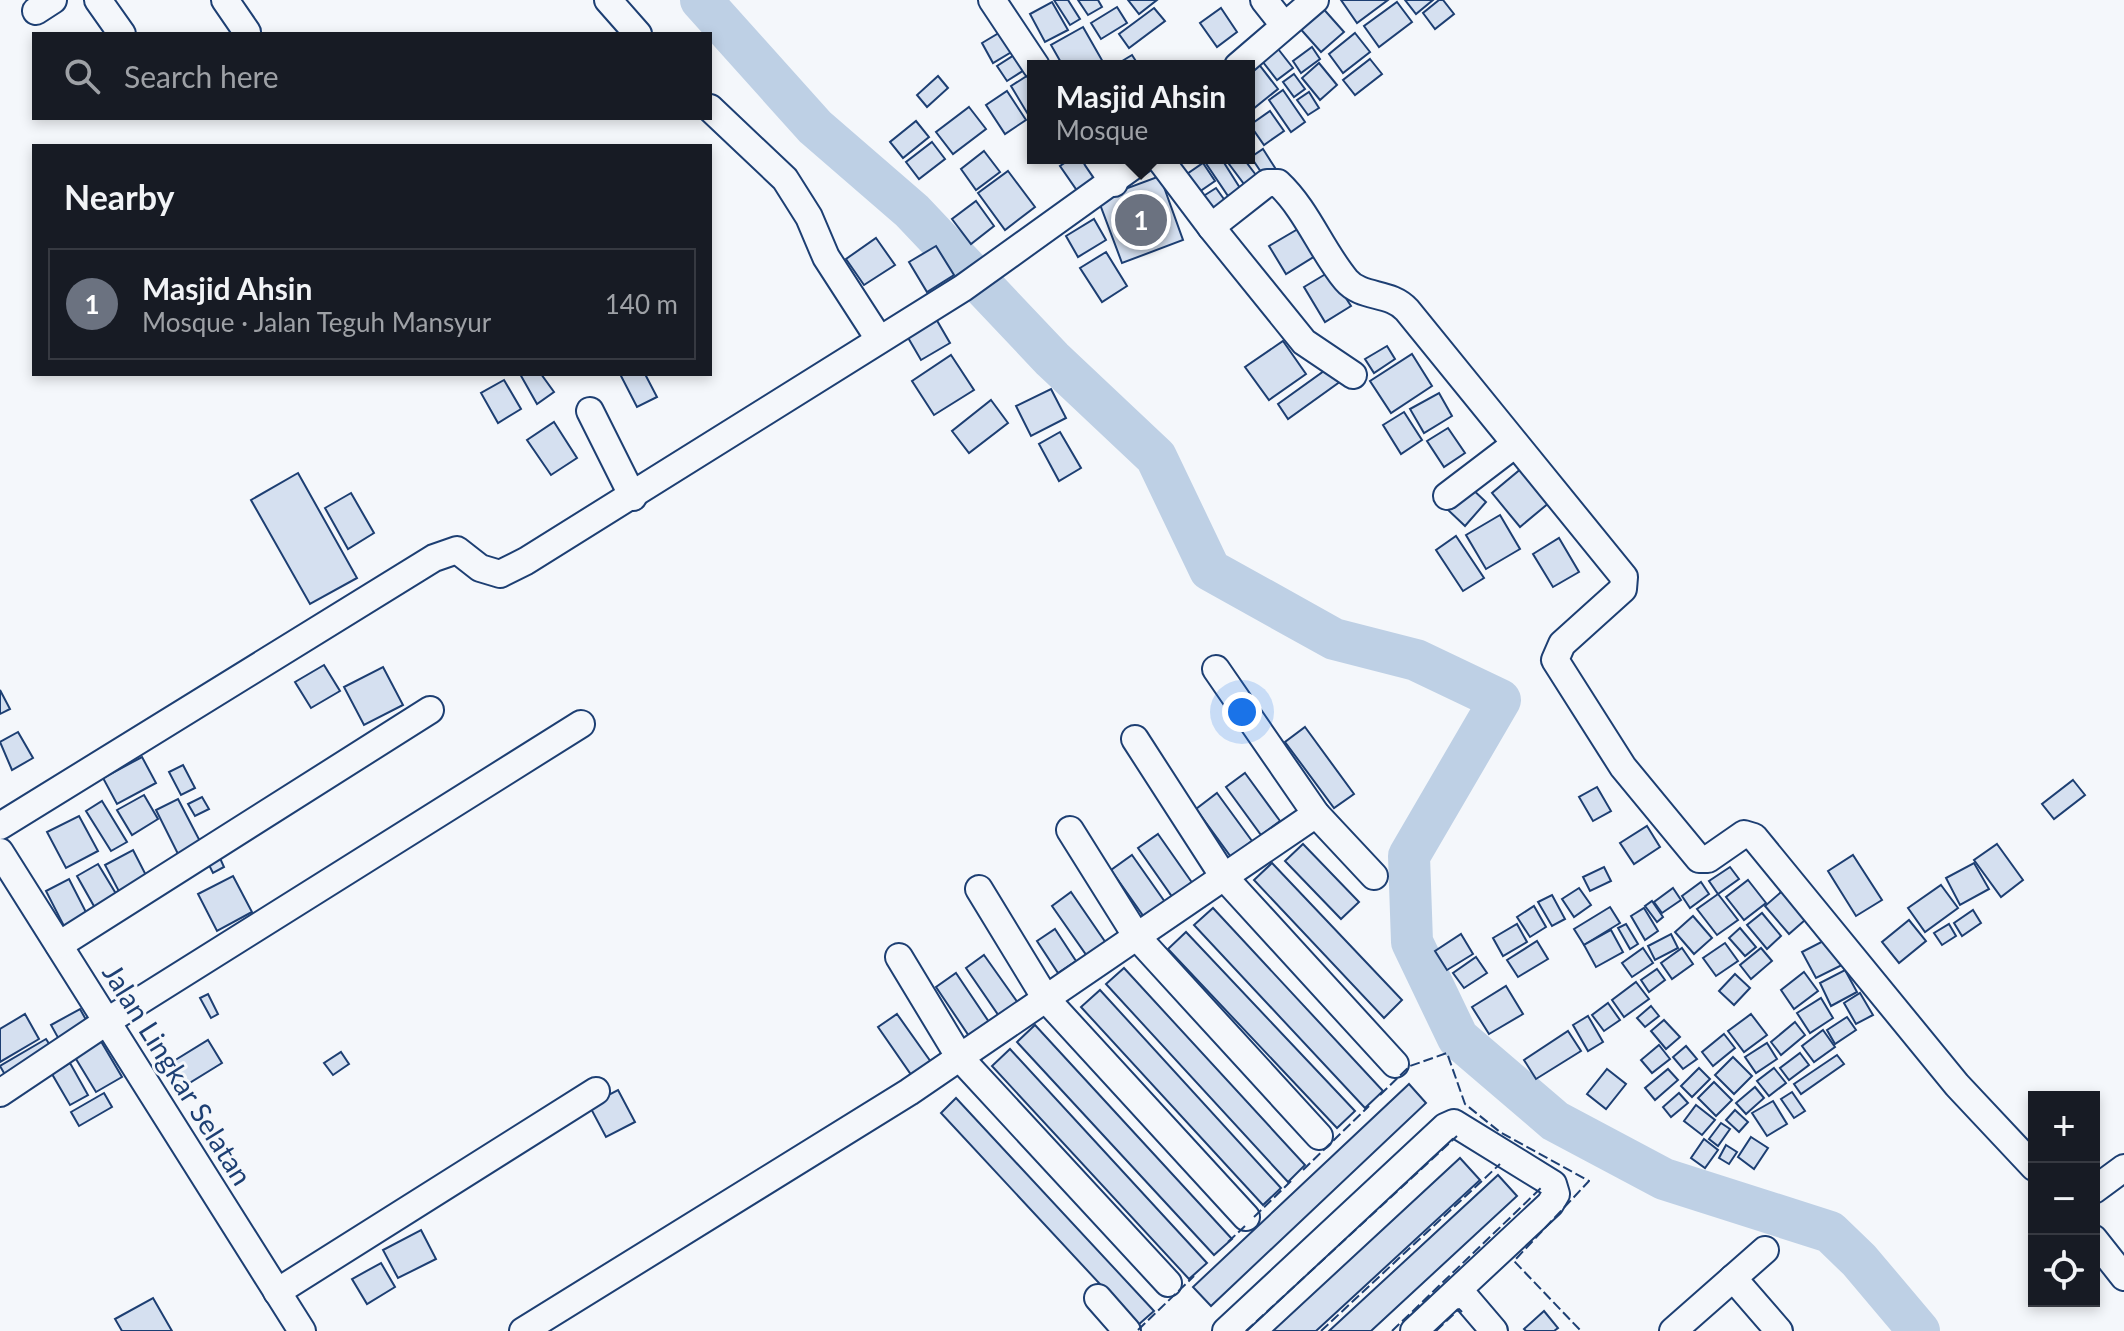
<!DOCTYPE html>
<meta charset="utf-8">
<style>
:root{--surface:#171b24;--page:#20242c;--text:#f1f3f6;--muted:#9ea1a6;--line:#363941;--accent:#ea580c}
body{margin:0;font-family:Lato,sans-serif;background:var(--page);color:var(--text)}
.controls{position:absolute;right:24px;bottom:24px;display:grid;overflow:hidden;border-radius:0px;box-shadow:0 4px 12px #0003}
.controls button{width:72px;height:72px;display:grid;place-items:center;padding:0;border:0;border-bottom:2px solid var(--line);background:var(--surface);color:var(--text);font:40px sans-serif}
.you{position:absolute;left:1242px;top:712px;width:28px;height:28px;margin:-20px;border:6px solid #fff;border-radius:50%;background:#1a73e8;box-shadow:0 0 0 12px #1a73e833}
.badge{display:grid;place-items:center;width:52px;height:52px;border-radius:50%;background:var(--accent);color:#fff;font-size:26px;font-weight:700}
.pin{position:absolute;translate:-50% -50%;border:4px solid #fff;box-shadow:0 2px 8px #0006}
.popup{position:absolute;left:1027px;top:60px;width:228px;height:104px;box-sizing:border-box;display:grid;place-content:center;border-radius:0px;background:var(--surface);filter:drop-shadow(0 2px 6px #0005);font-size:26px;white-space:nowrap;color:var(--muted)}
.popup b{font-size:30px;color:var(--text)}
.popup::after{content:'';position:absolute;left:50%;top:100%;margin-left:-16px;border:16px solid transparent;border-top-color:var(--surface)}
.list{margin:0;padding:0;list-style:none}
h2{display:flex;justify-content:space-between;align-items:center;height:104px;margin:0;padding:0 32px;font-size:34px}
h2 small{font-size:26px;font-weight:400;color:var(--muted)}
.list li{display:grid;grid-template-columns:52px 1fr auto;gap:24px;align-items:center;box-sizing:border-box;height:112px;margin:0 16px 16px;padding:0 16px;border:2px solid var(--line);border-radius:0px}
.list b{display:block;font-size:30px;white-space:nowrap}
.list p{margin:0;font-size:26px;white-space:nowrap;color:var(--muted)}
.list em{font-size:26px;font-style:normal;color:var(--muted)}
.icon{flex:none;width:44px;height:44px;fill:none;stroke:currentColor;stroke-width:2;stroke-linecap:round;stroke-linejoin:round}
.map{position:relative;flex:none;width:2124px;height:1331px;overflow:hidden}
.search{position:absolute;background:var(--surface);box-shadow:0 4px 12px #0003;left:32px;top:32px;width:680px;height:88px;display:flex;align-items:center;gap:20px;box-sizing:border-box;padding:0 28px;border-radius:0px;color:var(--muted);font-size:30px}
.panel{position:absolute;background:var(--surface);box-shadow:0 4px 12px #0003;left:32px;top:144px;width:680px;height:232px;border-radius:0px}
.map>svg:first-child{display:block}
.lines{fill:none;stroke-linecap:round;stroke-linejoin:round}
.river{stroke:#bed0e5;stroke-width:42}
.building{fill:#d5e0f0;stroke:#1d3f73;stroke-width:2}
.minor-casing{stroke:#1d3f73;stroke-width:30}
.minor{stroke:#f4f7fb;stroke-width:26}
.fence{stroke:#1d3f73;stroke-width:2;stroke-dasharray:10 4;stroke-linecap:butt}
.labels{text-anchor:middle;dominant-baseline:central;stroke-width:6;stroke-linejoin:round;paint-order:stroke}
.street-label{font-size:28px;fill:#1d3f73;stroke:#f4f7fb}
</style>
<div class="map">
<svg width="2124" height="1331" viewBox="0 0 2124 1331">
<rect width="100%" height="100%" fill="#f4f7fb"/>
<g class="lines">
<!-- river -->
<polyline class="river" points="701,0 815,127 912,211 1052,359 1156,457 1210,570 1334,639 1416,660 1500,700 1409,856 1412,942 1458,1038 1555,1121 1664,1179 1830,1232 1859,1260 1919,1331"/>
</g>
<!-- building -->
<g class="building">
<polygon points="1054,0 1068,0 1080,19 1070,25"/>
<polygon points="1078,0 1098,0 1102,7 1088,15"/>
<polygon points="1128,0 1157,0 1139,14"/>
<polygon points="1341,0 1388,0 1357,23"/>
<polygon points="1405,0 1433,0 1416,14"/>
<polygon points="1439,0 1443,0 1454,14 1435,29 1423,13"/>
<polygon points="1052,2 1068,30 1045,42 1030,14"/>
<polygon points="1397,2 1412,22 1379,47 1364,26"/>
<polygon points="1320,5 1344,32 1321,52 1297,25"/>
<polygon points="1117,7 1127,23 1101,39 1091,23"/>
<polygon points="1154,8 1165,21 1129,48 1119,34"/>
<polygon points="1221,8 1237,32 1217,47 1200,23"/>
<polygon points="1009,27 1020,47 993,63 982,43"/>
<polygon points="1083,27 1103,62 1095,66 1063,66 1051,45"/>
<polygon points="1355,33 1370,52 1343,73 1329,54"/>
<polygon points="1275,45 1293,68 1277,80 1259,57"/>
<polygon points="1312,47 1320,59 1301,73 1293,61"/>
<polygon points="1022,50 1032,65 1007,81 997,66"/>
<polygon points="1132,55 1139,66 1114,66"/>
<polygon points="1254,58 1278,89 1253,109 1249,104 1249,66"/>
<polygon points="1370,59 1382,74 1355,95 1343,80"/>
<polygon points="1319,63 1337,85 1320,100 1302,78"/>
<polygon points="1033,72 1033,114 1029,116 1011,86"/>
<polygon points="1294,74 1305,89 1294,97 1283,82"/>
<polygon points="938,76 948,88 927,107 917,95"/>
<polygon points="1283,90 1305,122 1291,132 1269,100"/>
<polygon points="1007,91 1026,120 1005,134 986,105"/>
<polygon points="1309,92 1319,108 1308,115 1297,100"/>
<polygon points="969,107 986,129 953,154 936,132"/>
<polygon points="1270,111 1284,131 1264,145 1250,125"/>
<polygon points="916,121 929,137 903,158 890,142"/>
<polygon points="932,142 945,159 919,179 906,162"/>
<polygon points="1263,149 1277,171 1265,178 1251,157"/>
<polygon points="984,151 1000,172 976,190 961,169"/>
<polygon points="1072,158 1092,158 1104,174 1078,192 1060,166"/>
<polygon points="1221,158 1240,188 1228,196 1203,159"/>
<polygon points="1237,158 1243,158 1259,179 1247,188 1229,164"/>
<polygon points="1203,163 1215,181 1196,194 1184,176"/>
<polygon points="1008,171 1035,207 1005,230 978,193"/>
<polygon points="1160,176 1183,240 1122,263 1098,199"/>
<polygon points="1216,188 1226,202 1212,212 1202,197"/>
<polygon points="976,201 994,226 971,244 952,219"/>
<polygon points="1094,219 1106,240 1078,257 1066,236"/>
<polygon points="1303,226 1320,253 1286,274 1269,246"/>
<polygon points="876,238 895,265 864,285 846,259"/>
<polygon points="936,246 954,275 927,292 909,262"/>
<polygon points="1106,252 1127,286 1102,302 1080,268"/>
<polygon points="1329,272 1351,306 1325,322 1304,287"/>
<polygon points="932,312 950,343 921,360 903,329"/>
<polygon points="1283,341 1306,374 1269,400 1245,367"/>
<polygon points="1387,346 1395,359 1374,373 1365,359"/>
<polygon points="1412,354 1432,386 1391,413 1370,381"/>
<polygon points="951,355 974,390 934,415 912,381"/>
<polygon points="1331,366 1341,381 1288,419 1278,404"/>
<polygon points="520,374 541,374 554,392 537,404"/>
<polygon points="620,374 645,374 657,397 637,407"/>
<polygon points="504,380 521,409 498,423 481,393"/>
<polygon points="1051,389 1066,418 1031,436 1016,406"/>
<polygon points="1439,393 1452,416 1424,433 1410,409"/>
<polygon points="991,400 1008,423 969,453 952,431"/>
<polygon points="1404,412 1422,440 1401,454 1383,425"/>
<polygon points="554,422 577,458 551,475 527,440"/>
<polygon points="1448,428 1465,453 1444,467 1427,441"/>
<polygon points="1060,432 1081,468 1059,481 1039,444"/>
<polygon points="1522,468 1550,502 1520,527 1492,493"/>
<polygon points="298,473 357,578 310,604 251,500"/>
<polygon points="1468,485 1486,502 1465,526 1446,508"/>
<polygon points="351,493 374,533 348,549 325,508"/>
<polygon points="1500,515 1520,549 1486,569 1466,535"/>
<polygon points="1456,536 1484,578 1463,591 1436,550"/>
<polygon points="1559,538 1579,572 1553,587 1533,554"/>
<polygon points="324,665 340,691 311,708 295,682"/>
<polygon points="383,667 403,705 364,725 344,687"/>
<polygon points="0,690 10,709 0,714"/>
<polygon points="1305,727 1354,794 1334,808 1285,742"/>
<polygon points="18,732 33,758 12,770 0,742"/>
<polygon points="142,757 156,783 117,804 103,778"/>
<polygon points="183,765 195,788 181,795 169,772"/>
<polygon points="1245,773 1280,821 1261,835 1226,787"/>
<polygon points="2073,780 2085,795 2054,819 2042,804"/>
<polygon points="1597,787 1611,811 1593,821 1579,797"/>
<polygon points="1217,793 1252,841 1231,857 1196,809"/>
<polygon points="144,795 158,819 132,835 117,810"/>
<polygon points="202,797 209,809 195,816 188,804"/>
<polygon points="178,799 203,847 180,858 156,810"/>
<polygon points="102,801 127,842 111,851 86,811"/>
<polygon points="79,816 98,851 66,868 47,832"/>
<polygon points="1647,826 1660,847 1634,864 1620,843"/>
<polygon points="1158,834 1193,884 1173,898 1138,848"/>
<polygon points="1303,844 1359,902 1341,919 1285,861"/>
<polygon points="1997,844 2023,880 2001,897 1974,860"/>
<polygon points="133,850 151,885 123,899 105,865"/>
<polygon points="1132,855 1165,902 1144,917 1111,870"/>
<polygon points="1853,855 1882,900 1856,916 1828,871"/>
<polygon points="219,856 224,867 213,873 207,861"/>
<polygon points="1272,863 1402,1000 1384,1018 1254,880"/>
<polygon points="1974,863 1989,889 1960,905 1946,878"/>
<polygon points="98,864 121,902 99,915 77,876"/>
<polygon points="1604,867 1611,881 1590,891 1583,877"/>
<polygon points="1730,867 1739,879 1718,894 1709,881"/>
<polygon points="233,876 252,912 217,931 198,894"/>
<polygon points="69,879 90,920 67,932 46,891"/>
<polygon points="1748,880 1766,903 1744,920 1726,897"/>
<polygon points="1701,882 1709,894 1690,908 1682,896"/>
<polygon points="1941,885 1958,908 1925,932 1908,908"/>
<polygon points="1788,886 1812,914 1789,934 1765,906"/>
<polygon points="1579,888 1591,905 1574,917 1562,899"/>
<polygon points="1673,888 1681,900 1662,913 1654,902"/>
<polygon points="1071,892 1106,943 1087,956 1052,906"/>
<polygon points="1718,894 1738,920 1717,935 1697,909"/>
<polygon points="1552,895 1565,919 1552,926 1538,902"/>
<polygon points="1652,901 1663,917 1657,922 1645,906"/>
<polygon points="1534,906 1546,927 1530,937 1517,917"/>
<polygon points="1610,907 1620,923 1584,945 1574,929"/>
<polygon points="1213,908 1383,1091 1365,1108 1194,925"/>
<polygon points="1644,908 1658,931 1645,940 1631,916"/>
<polygon points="1973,910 1981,923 1962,936 1954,923"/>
<polygon points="1762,913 1781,936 1767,949 1747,925"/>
<polygon points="1693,916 1712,938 1694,954 1675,932"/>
<polygon points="1909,920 1926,941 1899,963 1882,942"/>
<polygon points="1517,924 1527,942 1503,956 1493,938"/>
<polygon points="1626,924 1638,944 1630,949 1618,928"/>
<polygon points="1949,924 1956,936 1942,945 1934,933"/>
<polygon points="1740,928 1756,947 1745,956 1729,938"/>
<polygon points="1055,929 1076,961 1058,973 1037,941"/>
<polygon points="1611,930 1623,952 1596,967 1584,945"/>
<polygon points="1186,932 1355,1111 1337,1128 1168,949"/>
<polygon points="1461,934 1473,954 1447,970 1435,951"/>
<polygon points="1671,934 1678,948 1655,960 1648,946"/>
<polygon points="1829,938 1842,965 1816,978 1802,952"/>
<polygon points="1537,941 1548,959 1518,977 1507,960"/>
<polygon points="1725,943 1738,961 1716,976 1703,958"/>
<polygon points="1643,948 1653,963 1632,977 1622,963"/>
<polygon points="1682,948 1693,964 1672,979 1661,963"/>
<polygon points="1761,948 1772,961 1751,979 1740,965"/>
<polygon points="984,955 1018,1003 999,1016 966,968"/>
<polygon points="1476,957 1487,973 1464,988 1453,973"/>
<polygon points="1124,968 1305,1165 1288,1182 1106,984"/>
<polygon points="1657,969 1665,980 1649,992 1641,980"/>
<polygon points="1845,970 1857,992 1831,1006 1820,983"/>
<polygon points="1804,972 1818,991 1794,1009 1781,990"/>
<polygon points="956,973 989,1022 969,1036 936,987"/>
<polygon points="1735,974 1750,988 1734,1005 1719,991"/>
<polygon points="1636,982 1649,999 1624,1017 1612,1000"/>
<polygon points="1506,986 1523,1014 1489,1034 1472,1007"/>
<polygon points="1100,990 1281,1188 1263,1205 1081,1007"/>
<polygon points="1860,993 1873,1015 1856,1024 1844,1003"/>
<polygon points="208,994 218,1014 211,1018 200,998"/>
<polygon points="1821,998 1833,1018 1810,1033 1797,1013"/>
<polygon points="1608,1003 1620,1020 1604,1031 1592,1015"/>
<polygon points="1651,1006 1659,1016 1645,1027 1637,1018"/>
<polygon points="80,1009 90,1027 61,1043 51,1025"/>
<polygon points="25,1014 39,1039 0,1062 0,1029"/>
<polygon points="897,1014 931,1062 912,1076 878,1027"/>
<polygon points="1751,1014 1767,1035 1744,1052 1728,1031"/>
<polygon points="1588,1016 1603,1042 1588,1051 1573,1025"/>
<polygon points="1847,1017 1856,1030 1835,1044 1827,1030"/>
<polygon points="1664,1020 1680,1037 1666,1049 1651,1031"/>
<polygon points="1795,1022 1805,1035 1781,1055 1771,1042"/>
<polygon points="1035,1025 1232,1239 1214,1255 1017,1042"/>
<polygon points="1823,1030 1835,1047 1814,1062 1802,1046"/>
<polygon points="1568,1031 1581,1051 1536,1079 1524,1060"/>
<polygon points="1724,1034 1735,1048 1713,1066 1702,1052"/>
<polygon points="99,1038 122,1077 96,1092 73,1054"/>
<polygon points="46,1039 55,1053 8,1080 0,1066"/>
<polygon points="208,1040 222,1063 178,1090 164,1067"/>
<polygon points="1767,1043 1777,1059 1756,1073 1745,1057"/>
<polygon points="1659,1045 1670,1059 1652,1073 1641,1060"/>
<polygon points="1686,1046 1697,1059 1683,1069 1673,1057"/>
<polygon points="1010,1049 1207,1263 1189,1279 992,1066"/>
<polygon points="341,1052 349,1064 333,1075 324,1063"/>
<polygon points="1800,1053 1809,1065 1789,1080 1780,1068"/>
<polygon points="1837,1055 1844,1064 1801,1094 1794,1084"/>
<polygon points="1733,1057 1752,1076 1734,1094 1715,1075"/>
<polygon points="70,1063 88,1095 70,1105 52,1074"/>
<polygon points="1699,1068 1710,1079 1692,1097 1681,1086"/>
<polygon points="1774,1068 1786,1083 1769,1096 1757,1081"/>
<polygon points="1607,1069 1626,1084 1606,1109 1587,1094"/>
<polygon points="1668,1069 1678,1080 1655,1100 1645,1088"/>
<polygon points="1714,1082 1732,1100 1716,1116 1698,1098"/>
<polygon points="1409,1084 1426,1103 1211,1306 1193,1287"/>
<polygon points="1755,1087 1764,1098 1746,1114 1736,1103"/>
<polygon points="618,1090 635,1122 606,1137 589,1105"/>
<polygon points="1792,1092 1805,1111 1794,1118 1781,1099"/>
<polygon points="104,1093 112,1107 79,1126 71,1112"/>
<polygon points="1679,1093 1688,1103 1671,1117 1663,1107"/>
<polygon points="956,1098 1154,1311 1138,1325 941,1113"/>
<polygon points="1773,1101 1787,1124 1767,1136 1752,1113"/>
<polygon points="1696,1105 1715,1120 1702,1135 1684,1121"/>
<polygon points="1735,1110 1748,1122 1739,1132 1726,1120"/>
<polygon points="1721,1123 1730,1129 1718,1146 1709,1139"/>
<polygon points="1751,1137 1768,1148 1754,1169 1738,1157"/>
<polygon points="1704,1139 1718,1150 1705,1168 1691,1158"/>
<polygon points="1726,1145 1737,1152 1729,1164 1719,1158"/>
<polygon points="1460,1158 1480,1180 1316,1331 1273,1331"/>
<polygon points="1498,1175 1517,1196 1371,1331 1329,1331"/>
<polygon points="421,1230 436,1259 398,1278 383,1250"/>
<polygon points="381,1263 395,1287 367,1304 352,1279"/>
<polygon points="153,1298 172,1331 122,1331 115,1319"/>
<polygon points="1544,1311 1558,1328 1554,1331 1526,1331 1524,1329"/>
</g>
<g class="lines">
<!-- minor casing -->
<g class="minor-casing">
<g id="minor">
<polyline points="98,0 122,34"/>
<polyline points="225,0 247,32"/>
<polyline points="608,0 638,34"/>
<polyline points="992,0 1036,66"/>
<polyline points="1264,0 1283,24"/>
<polyline points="36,11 53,0"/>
<polyline points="1238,66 1315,0"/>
<polyline points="710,108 785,179 809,217 826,257 879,339"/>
<polyline points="1097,158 1114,183"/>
<path d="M1159,158L1211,227L1267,183H1278C1307,210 1321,250 1346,280C1362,299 1390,291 1407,310L1624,577L1623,589L1562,644L1555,660L1623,767L1699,859H1708L1744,834L1754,837L1957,1085L2034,1167"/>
<polyline points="1211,227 1304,342 1353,375"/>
<polyline points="590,411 633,497"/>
<polyline points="1447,496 1514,445"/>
<polyline points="1216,669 1316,814 1374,876"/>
<polyline points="1135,739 1224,877 1395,1064"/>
<polyline points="0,826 434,558 457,550 480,568 500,574 526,561 963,288 1144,158"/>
<polyline points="1070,830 1137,937 1319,1136"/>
<polyline points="0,852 302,1331"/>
<polyline points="979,889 1046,999 1246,1217"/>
<polyline points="59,945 430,710"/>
<polyline points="899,957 960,1058 1168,1283"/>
<polyline points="0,1093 106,1022 581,724"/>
<polyline points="2094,1190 2124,1168"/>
<polyline points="2094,1239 2124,1277"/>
<polyline points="1733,1278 1779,1331"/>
<polyline points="1459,1290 1494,1331"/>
<polyline points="277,1292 596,1091"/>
<polyline points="1098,1298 1127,1331"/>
<polyline points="523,1331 909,1092 1316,814"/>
<polyline points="1226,1331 1445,1127 1454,1123 1553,1184 1556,1194 1550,1204 1414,1331"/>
<polyline points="1673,1331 1765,1250"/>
</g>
</g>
<!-- minor -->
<use href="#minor" class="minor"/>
<!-- fence -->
<g class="fence">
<polyline points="1380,1095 1410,1066 1447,1053 1465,1104 1500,1132 1589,1181 1514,1261 1581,1331"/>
<polyline points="1303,1170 1369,1106"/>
<polyline points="1254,1217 1291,1181"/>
<polyline points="1228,1242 1245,1226"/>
<polyline points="1138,1330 1194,1276"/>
<polyline points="1246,1331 1457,1136"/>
<polyline points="1321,1331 1500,1164"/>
<polyline points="1392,1331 1542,1187"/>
<polyline points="1436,1331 1459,1309 1462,1312"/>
</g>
</g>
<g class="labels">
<!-- street labels -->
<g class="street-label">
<text transform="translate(178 1074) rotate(58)">Jalan Lingkar Selatan</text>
</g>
</g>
</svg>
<div class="controls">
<button>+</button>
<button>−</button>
<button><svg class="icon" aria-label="locate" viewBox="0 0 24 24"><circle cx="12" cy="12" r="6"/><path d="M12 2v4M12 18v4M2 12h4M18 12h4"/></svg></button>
</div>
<div class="you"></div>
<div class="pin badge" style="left:1141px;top:220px;background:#6b7280">1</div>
<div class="popup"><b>Masjid Ahsin</b>Mosque</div>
<div class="search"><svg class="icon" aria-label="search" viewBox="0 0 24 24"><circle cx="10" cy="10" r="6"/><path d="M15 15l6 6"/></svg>Search here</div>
<section class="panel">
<h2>Nearby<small></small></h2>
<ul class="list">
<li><span class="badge" style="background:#6b7280">1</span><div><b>Masjid Ahsin</b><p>Mosque · Jalan Teguh Mansyur</p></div><em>140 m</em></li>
</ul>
</section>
</div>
